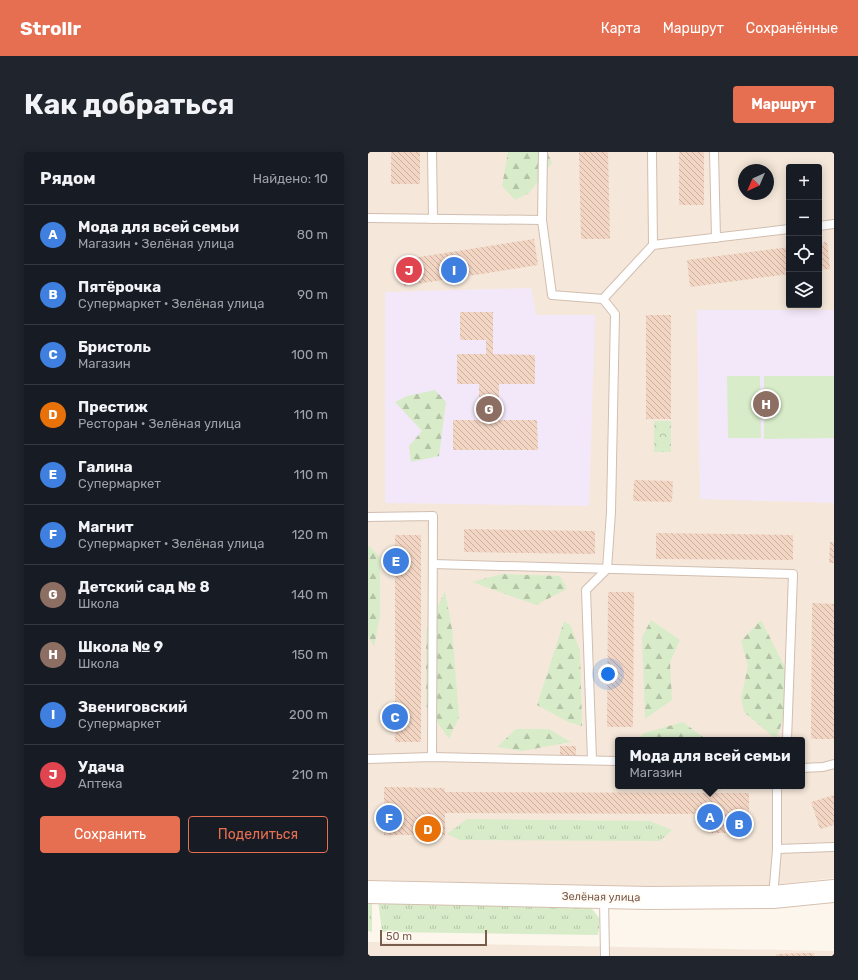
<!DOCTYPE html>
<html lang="ru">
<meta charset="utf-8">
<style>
:root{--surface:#171b24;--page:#20242c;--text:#f1f3f6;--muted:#9ea1a6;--line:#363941;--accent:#e76f51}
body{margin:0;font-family:Rubik,sans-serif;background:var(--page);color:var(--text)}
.controls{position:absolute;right:12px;top:12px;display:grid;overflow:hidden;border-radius:4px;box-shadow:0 2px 10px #0003}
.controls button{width:36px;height:36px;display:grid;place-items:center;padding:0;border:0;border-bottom:1px solid var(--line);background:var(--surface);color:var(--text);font:20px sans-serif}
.compass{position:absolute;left:370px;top:12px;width:36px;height:36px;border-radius:50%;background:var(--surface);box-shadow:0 2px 10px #0003;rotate:224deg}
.scale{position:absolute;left:12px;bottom:10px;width:107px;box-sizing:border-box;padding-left:4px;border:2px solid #7a5c4d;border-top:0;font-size:11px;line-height:14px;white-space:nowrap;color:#7a5c4d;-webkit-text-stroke:3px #fffaf3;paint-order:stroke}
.you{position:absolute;left:240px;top:522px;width:14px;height:14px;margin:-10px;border:3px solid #fff;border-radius:50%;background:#1a73e8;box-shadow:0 0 0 6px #1a73e833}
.badge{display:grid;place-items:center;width:26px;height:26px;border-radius:50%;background:var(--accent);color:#fff;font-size:13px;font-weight:700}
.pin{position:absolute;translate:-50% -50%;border:2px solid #fff;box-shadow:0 1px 4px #0006}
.popup{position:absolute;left:247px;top:585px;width:190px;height:52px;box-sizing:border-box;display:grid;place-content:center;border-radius:4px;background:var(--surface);filter:drop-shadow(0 1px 3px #0005);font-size:13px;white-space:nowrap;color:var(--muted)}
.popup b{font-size:15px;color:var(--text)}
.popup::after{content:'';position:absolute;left:50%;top:100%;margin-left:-8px;border:8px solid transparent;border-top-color:var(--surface)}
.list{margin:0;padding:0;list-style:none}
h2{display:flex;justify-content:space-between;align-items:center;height:52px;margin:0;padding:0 16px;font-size:17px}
h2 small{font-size:13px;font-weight:400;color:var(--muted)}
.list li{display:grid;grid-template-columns:26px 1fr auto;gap:12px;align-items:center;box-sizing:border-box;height:60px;padding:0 16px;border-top:1px solid var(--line)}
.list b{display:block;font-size:15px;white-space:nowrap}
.list p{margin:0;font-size:13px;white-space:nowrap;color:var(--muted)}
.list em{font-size:13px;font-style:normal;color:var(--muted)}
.actions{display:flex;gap:8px;padding:12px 16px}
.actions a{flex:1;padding:9px 0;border:1px solid var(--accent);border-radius:4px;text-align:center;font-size:14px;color:var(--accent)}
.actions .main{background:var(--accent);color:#fff}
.icon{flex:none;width:22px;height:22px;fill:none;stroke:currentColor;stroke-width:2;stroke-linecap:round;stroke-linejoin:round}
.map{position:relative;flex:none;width:466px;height:804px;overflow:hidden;border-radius:4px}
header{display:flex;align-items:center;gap:24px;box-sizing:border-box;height:56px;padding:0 20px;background:var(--accent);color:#fff}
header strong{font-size:19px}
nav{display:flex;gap:22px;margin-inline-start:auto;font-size:14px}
.intro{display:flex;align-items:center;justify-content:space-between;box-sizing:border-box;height:96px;padding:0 24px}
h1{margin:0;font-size:28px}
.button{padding:10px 18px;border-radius:4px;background:var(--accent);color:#fff;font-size:14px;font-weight:700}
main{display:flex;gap:24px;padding:0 24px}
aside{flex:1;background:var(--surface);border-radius:4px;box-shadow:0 2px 10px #0003}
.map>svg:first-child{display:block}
.residential{fill:#f5e8da;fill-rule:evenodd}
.education{fill:#f3e8fa}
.grass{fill:url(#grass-tufts)}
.forest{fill:url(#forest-firs)}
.park{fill:url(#park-crowns)}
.garden{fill:#d8ecc9}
.building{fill:url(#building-back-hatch)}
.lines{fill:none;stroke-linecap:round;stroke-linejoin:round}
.lane-casing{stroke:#d1beb0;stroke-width:10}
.secondary-casing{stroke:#d6c0b0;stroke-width:24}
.lane{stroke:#fff;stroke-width:8}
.secondary{stroke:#fff;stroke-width:22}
.labels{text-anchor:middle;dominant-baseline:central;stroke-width:4;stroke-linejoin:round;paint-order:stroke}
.street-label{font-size:11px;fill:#7a5c4d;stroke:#fffaf3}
</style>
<header>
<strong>Strollr</strong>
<nav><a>Карта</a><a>Маршрут</a><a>Сохранённые</a></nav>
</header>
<div class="intro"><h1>Как добраться</h1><a class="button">Маршрут</a></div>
<main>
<aside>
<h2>Рядом<small>Найдено: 10</small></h2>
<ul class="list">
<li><span class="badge" style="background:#3f7fe0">A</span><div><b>Мода для всей семьи</b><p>Магазин · Зелёная улица</p></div><em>80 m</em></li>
<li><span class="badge" style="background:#3f7fe0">B</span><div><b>Пятёрочка</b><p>Супермаркет · Зелёная улица</p></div><em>90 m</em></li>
<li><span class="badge" style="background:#3f7fe0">C</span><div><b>Бристоль</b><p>Магазин</p></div><em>100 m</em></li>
<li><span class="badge" style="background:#e8710a">D</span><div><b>Престиж</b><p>Ресторан · Зелёная улица</p></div><em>110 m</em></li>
<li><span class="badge" style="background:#3f7fe0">E</span><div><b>Галина</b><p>Супермаркет</p></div><em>110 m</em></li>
<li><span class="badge" style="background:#3f7fe0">F</span><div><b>Магнит</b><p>Супермаркет · Зелёная улица</p></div><em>120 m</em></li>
<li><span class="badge" style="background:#8d6e63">G</span><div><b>Детский сад № 8</b><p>Школа</p></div><em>140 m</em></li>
<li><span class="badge" style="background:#8d6e63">H</span><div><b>Школа № 9</b><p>Школа</p></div><em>150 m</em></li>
<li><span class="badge" style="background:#3f7fe0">I</span><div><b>Звениговский</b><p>Супермаркет</p></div><em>200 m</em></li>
<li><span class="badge" style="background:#e0444e">J</span><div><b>Удача</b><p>Аптека</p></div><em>210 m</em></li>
</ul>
<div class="actions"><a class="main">Сохранить</a><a>Поделиться</a></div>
</aside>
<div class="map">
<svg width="466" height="804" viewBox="0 0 466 804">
<defs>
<pattern id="grass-tufts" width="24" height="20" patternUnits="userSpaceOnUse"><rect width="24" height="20" fill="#d8ecc9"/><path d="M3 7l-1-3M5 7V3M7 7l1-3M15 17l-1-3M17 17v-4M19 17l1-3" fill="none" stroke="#b4c2a5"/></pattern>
<pattern id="forest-firs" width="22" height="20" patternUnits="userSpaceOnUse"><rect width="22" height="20" fill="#d8ecc9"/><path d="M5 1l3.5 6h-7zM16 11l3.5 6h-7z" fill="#b4c2a5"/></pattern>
<pattern id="park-crowns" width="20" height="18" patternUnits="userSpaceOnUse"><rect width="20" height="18" fill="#d8ecc9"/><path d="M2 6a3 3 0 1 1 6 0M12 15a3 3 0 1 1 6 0" fill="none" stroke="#b4c2a5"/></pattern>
<pattern id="building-back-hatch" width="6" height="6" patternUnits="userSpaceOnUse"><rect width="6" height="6" fill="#f3d5c3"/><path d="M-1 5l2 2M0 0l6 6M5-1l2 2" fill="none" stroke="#cab0a1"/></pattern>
</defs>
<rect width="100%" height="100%" fill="#fdf6ec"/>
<!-- residential -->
<g class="residential">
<path d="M0,0H466V726L369,737L0,728ZM421,15H451V153H421ZM376,18H400V42H376ZM250,588H434V634H250Z"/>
<polygon points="0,790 466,799 466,804 0,804"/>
</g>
<!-- education -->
<g class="education">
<polygon points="163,136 168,163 227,163 221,354 17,351 17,140"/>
<polygon points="329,158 466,158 466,351 332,347"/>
</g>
<!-- grass -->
<g class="grass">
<polygon points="99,667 282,669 304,678 292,689 92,688 79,682"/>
<polygon points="0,748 4,748 4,780 0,779"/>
<polygon points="10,748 221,753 232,767 230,783 14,780"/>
</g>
<!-- forest -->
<g class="forest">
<polygon points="140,0 179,0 184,11 161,41 147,48 134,34"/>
<polygon points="67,238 78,250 71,304 43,310 41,294 54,279 27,250 39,244"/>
<polygon points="0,393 12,405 12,464 6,495 0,484"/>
<polygon points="134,422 192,424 199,437 168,453 104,430"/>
<polygon points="77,439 84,477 91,565 81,587 58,554 58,479"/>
<polygon points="283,468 312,488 302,510 304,548 277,567 274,485"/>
<polygon points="393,468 427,535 408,587 376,560 373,546 380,514 373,489"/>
<polygon points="196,469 203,474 212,499 214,574 200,570 169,553"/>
<polygon points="315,570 339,588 270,588 276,581"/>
<polygon points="148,577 181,577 203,590 154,599 129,595"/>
</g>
<!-- park -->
<rect class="park" x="286" y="269" width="17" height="31"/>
<!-- garden -->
<g class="garden">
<polygon points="359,224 392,224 393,286 360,286"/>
<polygon points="396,224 466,224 466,286 396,287"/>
</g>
<!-- building -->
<g class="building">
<rect x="23" y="0" width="29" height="32"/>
<polygon points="211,0 240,0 242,87 213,87"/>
<rect x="311" y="0" width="25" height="53"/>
<polygon points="166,87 170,113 36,134 32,108"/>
<polygon points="459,90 462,117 451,118 451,91"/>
<polygon points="421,95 421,122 322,135 319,108"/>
<polygon points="92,160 125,160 125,202 167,203 167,232 131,232 131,268 169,268 170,298 85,298 85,268 111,268 111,232 89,232 89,202 118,202 118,188 92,188"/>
<rect x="278" y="163" width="25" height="104"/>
<polygon points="266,328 305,329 304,350 265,349"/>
<polygon points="96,377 227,379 227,402 96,400"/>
<polygon points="288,381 425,383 425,408 288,407"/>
<rect x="27" y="383" width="26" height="207"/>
<polygon points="462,390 466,390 466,411 461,411"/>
<polygon points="240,440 266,440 265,575 239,575"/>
<polygon points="444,451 466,452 466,587 443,587"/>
<rect x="192" y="594" width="16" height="10"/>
<polygon points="16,635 77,636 77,640 381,641 381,681 340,681 339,662 77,661 77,683 16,683"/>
<polygon points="466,643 466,673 452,677 443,650"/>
<polygon points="438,801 446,801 446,804 408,804 408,802"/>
</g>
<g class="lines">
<!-- lane casing -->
<g class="lane-casing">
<g id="lane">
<polyline points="64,0 65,67"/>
<polyline points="284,0 285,93"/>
<polyline points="346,0 348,86"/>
<polyline points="0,66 174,68 184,143 235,147 247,162 243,360 239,417 218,438 224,608"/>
<polyline points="174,68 175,0"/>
<polyline points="451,74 466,72"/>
<polyline points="235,147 285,93 421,77"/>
<polyline points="0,365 65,364 64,605"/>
<polyline points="65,412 425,422 419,588"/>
<polyline points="0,607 64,605 250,609"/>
<polyline points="434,616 455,615 466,612"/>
<polyline points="409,697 466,695"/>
<polyline points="405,745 409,697 409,634"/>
<polyline points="236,747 237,804"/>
</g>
</g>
<!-- secondary casing -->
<g class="secondary-casing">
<polyline id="secondary" points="0,740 281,746 405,745 466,739"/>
</g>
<!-- lane -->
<use href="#lane" class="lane"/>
<!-- secondary -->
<use href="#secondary" class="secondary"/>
</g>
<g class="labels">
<!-- street labels -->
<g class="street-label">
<text transform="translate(233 745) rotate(1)">Зелёная улица</text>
</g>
</g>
</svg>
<div class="controls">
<button>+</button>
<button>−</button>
<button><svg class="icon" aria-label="locate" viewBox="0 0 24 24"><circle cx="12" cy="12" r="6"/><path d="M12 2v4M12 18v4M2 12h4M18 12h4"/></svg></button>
<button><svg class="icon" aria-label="layers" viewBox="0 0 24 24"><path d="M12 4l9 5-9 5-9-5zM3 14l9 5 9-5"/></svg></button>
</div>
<svg class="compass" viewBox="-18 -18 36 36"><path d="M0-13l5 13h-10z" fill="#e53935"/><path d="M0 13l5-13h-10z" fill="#9ea1a6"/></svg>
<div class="scale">50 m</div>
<div class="you"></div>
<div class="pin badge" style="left:342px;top:665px;background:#3f7fe0">A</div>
<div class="popup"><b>Мода для всей семьи</b>Магазин</div>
<div class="pin badge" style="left:371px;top:672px;background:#3f7fe0">B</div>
<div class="pin badge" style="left:27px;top:565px;background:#3f7fe0">C</div>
<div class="pin badge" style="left:60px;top:677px;background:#e8710a">D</div>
<div class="pin badge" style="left:28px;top:409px;background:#3f7fe0">E</div>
<div class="pin badge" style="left:21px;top:666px;background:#3f7fe0">F</div>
<div class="pin badge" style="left:121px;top:257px;background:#8d6e63">G</div>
<div class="pin badge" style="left:398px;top:252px;background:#8d6e63">H</div>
<div class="pin badge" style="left:86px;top:118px;background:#3f7fe0">I</div>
<div class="pin badge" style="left:41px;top:118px;background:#e0444e">J</div>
</div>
</main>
